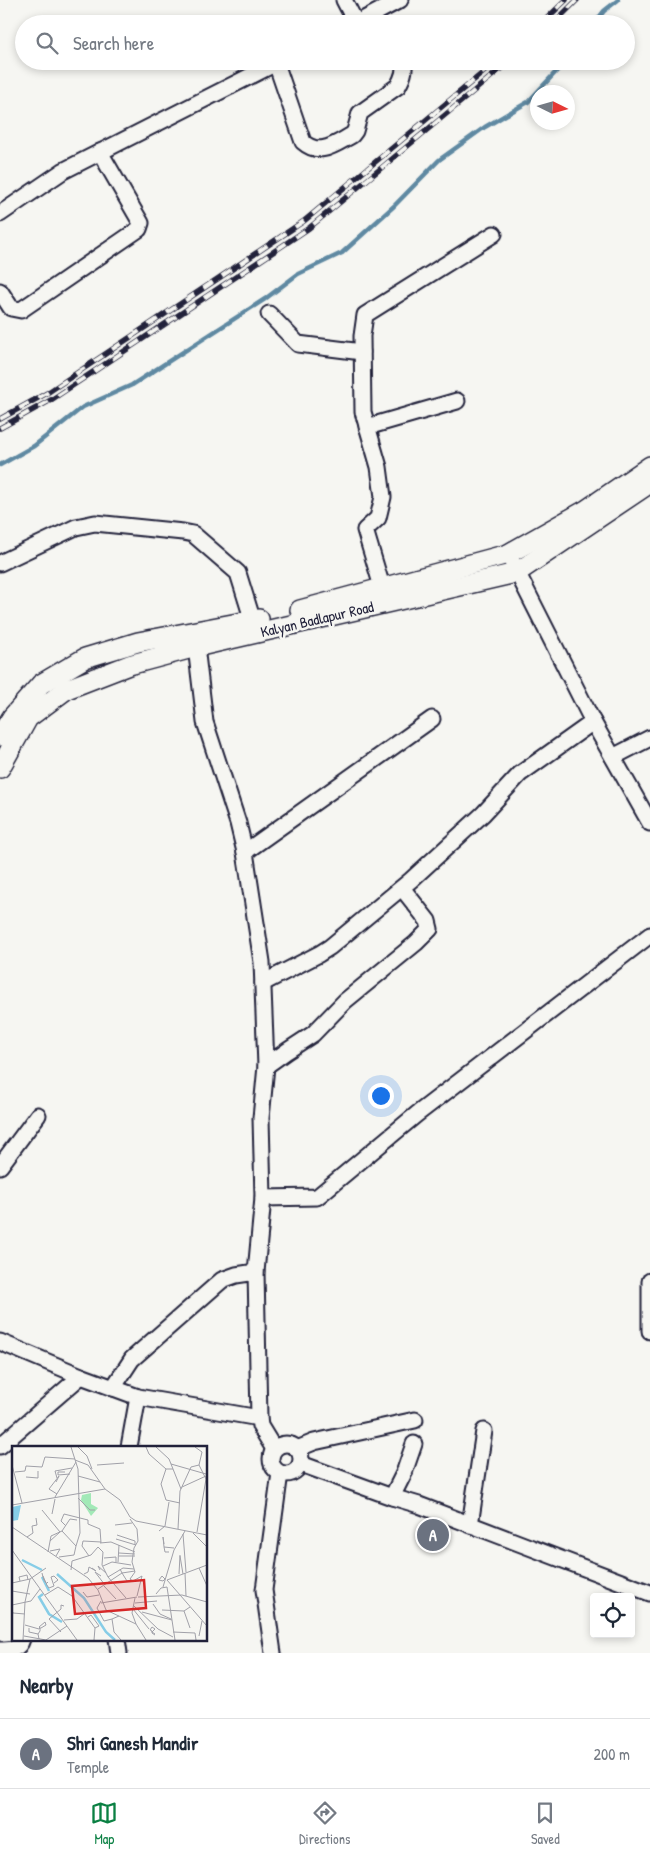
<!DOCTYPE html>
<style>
:root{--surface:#fff;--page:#f6f6f7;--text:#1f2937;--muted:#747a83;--line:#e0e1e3;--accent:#0b8043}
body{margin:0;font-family:"Patrick Hand",sans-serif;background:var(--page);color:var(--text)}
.controls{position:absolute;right:15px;bottom:15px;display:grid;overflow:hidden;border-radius:5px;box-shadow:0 2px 8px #0003}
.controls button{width:45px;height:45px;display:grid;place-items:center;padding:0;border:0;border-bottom:1px solid var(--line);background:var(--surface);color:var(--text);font:25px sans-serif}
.compass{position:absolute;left:530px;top:85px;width:45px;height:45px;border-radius:50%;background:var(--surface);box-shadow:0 2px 8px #0003;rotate:95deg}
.you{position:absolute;left:380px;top:1095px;width:18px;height:18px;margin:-12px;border:4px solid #fff;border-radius:50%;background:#1a73e8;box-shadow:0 0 0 8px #1a73e833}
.badge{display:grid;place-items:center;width:32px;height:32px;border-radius:50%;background:var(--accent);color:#fff;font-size:16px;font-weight:700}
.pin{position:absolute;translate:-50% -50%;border:2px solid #fff;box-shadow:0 1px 5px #0006}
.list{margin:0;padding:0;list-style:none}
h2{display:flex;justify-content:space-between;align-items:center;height:65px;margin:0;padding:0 20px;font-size:21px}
h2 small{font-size:16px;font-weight:400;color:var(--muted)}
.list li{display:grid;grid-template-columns:32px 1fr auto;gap:15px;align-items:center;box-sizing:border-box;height:70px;padding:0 20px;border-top:1px solid var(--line)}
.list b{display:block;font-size:19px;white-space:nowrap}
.list p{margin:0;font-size:16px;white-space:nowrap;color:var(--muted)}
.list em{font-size:16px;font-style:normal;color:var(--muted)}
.icon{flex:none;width:28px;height:28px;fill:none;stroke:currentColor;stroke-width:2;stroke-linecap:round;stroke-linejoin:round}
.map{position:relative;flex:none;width:650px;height:1653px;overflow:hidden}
.search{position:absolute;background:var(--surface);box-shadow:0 2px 8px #0003;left:15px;right:15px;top:15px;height:55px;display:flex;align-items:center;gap:12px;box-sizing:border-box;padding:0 18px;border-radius:28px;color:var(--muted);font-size:19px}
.sheet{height:135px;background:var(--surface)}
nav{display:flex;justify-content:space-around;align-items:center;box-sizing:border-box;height:70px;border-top:1px solid var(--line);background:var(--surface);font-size:14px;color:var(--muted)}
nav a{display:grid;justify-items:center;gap:2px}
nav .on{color:var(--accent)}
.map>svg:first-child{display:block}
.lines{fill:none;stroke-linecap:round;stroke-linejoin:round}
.stream{stroke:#5e89a2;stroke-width:4.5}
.minor-casing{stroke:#22223b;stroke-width:19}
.major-casing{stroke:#22223b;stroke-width:22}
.minor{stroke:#f6f6f2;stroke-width:15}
.major{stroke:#f6f6f2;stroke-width:19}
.rail-casing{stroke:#22223b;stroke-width:5.5}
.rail{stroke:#f6f6f2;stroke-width:4;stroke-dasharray:11;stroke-linecap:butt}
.labels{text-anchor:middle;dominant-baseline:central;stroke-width:5;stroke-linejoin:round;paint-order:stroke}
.street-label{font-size:15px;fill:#22223b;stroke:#f6f6f2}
.inset-river{fill:none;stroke:#86cde7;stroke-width:2.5}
.inset-road{fill:none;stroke:#a1a1a9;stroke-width:1}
.view{fill:#d62828;fill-opacity:0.15;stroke:#d62828;stroke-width:2.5}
.inset-edge{fill:none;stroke:#22223b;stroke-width:2.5}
</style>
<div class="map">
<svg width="650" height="1653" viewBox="0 0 650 1653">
<rect width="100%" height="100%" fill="#f6f6f2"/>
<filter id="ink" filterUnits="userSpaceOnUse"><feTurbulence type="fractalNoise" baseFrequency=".02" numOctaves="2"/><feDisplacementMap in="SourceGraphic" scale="10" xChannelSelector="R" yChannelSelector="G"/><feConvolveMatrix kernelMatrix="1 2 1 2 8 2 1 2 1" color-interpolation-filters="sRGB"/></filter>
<g filter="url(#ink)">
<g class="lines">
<!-- stream -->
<g class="stream">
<polyline points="594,24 604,11 618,0"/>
<polyline points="0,465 34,446 83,407 132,385 265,299 298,274 342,253 394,206 439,160 485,127 528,102 566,61"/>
</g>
<!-- minor casing -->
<g class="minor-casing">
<g id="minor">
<polyline points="344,0 356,23"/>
<polyline points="355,24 400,0"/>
<path d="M276,63L303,142C320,157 335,144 352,135L355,131L360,113L398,86C402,79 406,69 403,61"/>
<polyline points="0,214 63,171 280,61"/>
<polyline points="0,291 11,308 21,310 139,229 141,223 100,152"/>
<polyline points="269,314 298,344 362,352"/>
<polyline points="367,427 457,401"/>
<polyline points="508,554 593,722 650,823"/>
<polyline points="0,563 76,527 95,523 183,532 193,534 238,573 256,631"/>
<polyline points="385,597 365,530 378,518 383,497 379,467 363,412 362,336 365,315 494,234"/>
<polyline points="195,638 205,722 238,823 245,852 262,962 266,1066 261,1118 263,1198 256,1272 259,1418 260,1426 274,1449"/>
<polyline points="613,757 650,738"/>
<polyline points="245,852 432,719"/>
<polyline points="263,983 319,954 330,947 411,880 483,814 520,774 593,722"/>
<polyline points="266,1066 287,1051 313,1034 345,1001 416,943 430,929 428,921 402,888"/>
<polyline points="0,1166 38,1115"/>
<polyline points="263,1198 317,1197 417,1114 650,935"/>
<polyline points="650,1281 650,1331"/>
<polyline points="0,1342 81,1376 138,1397 259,1418"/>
<polyline points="113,1388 132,1359 222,1280 236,1275 256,1272"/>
<circle cx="286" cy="1459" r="15"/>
<polyline points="0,1446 81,1376"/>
<polyline points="129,1447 138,1397"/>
<polyline points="297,1449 314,1442 415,1420"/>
<polyline points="301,1464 392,1497 419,1505 650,1593"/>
<polyline points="392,1497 404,1473 414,1444"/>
<polyline points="470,1525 484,1431"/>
<polyline points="117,1639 119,1653"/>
<path d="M0,1650C10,1650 19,1650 22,1639"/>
<polyline points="273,1653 264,1590 280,1473"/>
</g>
</g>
<!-- major casing -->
<g class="major-casing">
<g id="major">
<polyline points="300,610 508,554 586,510 650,466"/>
<polyline points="0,736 12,717 41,684 85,658 138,642 259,619"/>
<polyline points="0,768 28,718 67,689 129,665 196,647 516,573 650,483"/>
</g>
</g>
<!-- minor -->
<use href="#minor" class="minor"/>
<!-- major -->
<use href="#major" class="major"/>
<!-- rail casing -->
<g class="rail-casing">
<g id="rail">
<polyline points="541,24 566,0"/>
<polyline points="553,24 577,0"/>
<polyline points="0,419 47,393 304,221 497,61"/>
<polyline points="0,428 51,400 309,228 510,61"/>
</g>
</g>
<!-- rail -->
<use href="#rail" class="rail"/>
</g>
</g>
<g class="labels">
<!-- street labels -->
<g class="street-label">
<text transform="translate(317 619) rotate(-13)">Kalyan Badlapur Road</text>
</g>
</g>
<!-- overview -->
<g transform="translate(12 1446)">
<rect width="195" height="195" fill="#f6f6f2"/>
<path d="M79,47V58L86,62L79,70L69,54L70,49Z" fill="#a2e9b7"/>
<path d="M9,59L6,74L0,75V61Z" fill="#86cde7"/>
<path class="inset-river" d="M10,114L30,124M45,128L72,152L94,186L103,194M30,131L37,145M31,148L27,151L37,168L50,176"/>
<path class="inset-road" d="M59,1L66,23L68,87L64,100M66,1L75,10L80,23M134,1L137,8L154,23L149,38L154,54L168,57M144,1L157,13L161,23M183,1L190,6L187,19M63,14L76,19L93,43M159,18L194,28M0,19L10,57M85,19L112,17M154,23H161L169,43M3,26L13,25L14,20L30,21L33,11L63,13M53,26H46V29L58,28M66,30L88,36M14,31L26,32V25M45,32L43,25L60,22M44,36L47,30L37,43L45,48M170,41L194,30M43,51L64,16M66,52L78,64H83M0,59L93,43L108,54L118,71L124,75L195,89M30,64L48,86L38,95M40,68L43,53M118,73L125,83L126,95L122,102L120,116L123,126L118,133L121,135L130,130L125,150M103,79L120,77M54,80L49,75L52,68L76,74V78L88,83L89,97M0,81L76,132L86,144L94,164L124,178L134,194M166,83L168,45L179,21L187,19L194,33L185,86M50,85L58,73L65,74M147,85L153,80L157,56M181,87L195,101M171,88L174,126M105,89L123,95V99M15,91L21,87L20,80L25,79L24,72M104,93L124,99M88,97L99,96L123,106M152,101L151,91L152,98M0,104L65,194M38,105L48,103L44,110M36,106L39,90L50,85L64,100L62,109L47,111M157,106H153L152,101L162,102M107,107L123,108M77,110L70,100L71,95L89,96M107,110H123M168,110L171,128M92,112L104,111V116M106,116L107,99M91,120L100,116L119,119M187,122L195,140M59,124L60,115L79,109L86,101L91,106L90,119L96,131L114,152M88,124L86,120L94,127M30,127L31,131L32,134L34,137L31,130M173,127L174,150M72,128L76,126L77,121L84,125L80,122M167,128L168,109M89,130L83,126L93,139M96,131L111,122L122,123M153,133L150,130L147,134L151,135L153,133M119,134L115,135L110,127L123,125M155,134L195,180M155,134L195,119M8,135L7,131L15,129L16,134M36,136L34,138L37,142L42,140L39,131L42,130L46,134L42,137M0,137L18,133M92,140L104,153M151,141L162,104L173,85M86,143L110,127L108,123M0,145L18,148M71,146L75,151L87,149M144,148L149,142L155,141L163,194M33,149L46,141L60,150L83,182L82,194M126,151L170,149L195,156M123,152L120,167L124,178M89,155L85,162L92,175L100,173M89,157L125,151M123,157L145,155M141,158L148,168L159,173M0,159L19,155L28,143M122,160L146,183L161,191M121,163L137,183M0,164L1,167L13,168M150,164L172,165L178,161M172,165L178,182M130,166L160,174M107,170L100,173L102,186L109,194M76,171L79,169L87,180L83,182M52,174L65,173L72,168M13,179L27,183L28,182H29L34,179L33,176L27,181L28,182V185L26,188M17,182V186L26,188L27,193M49,186L37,173L49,163V159L52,160M161,186L183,187L184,194M143,189L140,187V186L143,183L140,181L138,184H139L140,186L143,188M12,190L34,194L55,180M187,190L190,175M11,194L13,156L18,133L34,122"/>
<path class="view" d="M132,134L134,162L63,168L60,140Z"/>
<rect width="195" height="195" class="inset-edge"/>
</g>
</svg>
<div class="controls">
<button><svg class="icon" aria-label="locate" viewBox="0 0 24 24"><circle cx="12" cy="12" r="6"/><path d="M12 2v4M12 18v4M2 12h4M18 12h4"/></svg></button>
</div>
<svg class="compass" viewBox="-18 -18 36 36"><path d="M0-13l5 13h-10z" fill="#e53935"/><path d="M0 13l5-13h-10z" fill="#747a83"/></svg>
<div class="you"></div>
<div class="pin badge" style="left:433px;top:1535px;background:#6b7280">A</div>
<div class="search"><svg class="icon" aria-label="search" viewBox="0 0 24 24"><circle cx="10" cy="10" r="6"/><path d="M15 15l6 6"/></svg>Search here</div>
</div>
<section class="sheet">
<h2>Nearby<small></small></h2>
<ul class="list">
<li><span class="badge" style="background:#6b7280">A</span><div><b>Shri Ganesh Mandir</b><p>Temple</p></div><em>200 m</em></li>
</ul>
</section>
<nav>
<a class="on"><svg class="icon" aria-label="map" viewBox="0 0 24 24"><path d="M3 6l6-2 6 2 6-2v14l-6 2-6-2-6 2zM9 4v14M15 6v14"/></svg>Map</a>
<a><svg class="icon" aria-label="directions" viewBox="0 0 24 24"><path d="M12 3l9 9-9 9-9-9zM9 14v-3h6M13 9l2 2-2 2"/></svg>Directions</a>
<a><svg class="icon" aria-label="saved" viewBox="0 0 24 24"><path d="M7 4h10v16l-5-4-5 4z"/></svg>Saved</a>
</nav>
